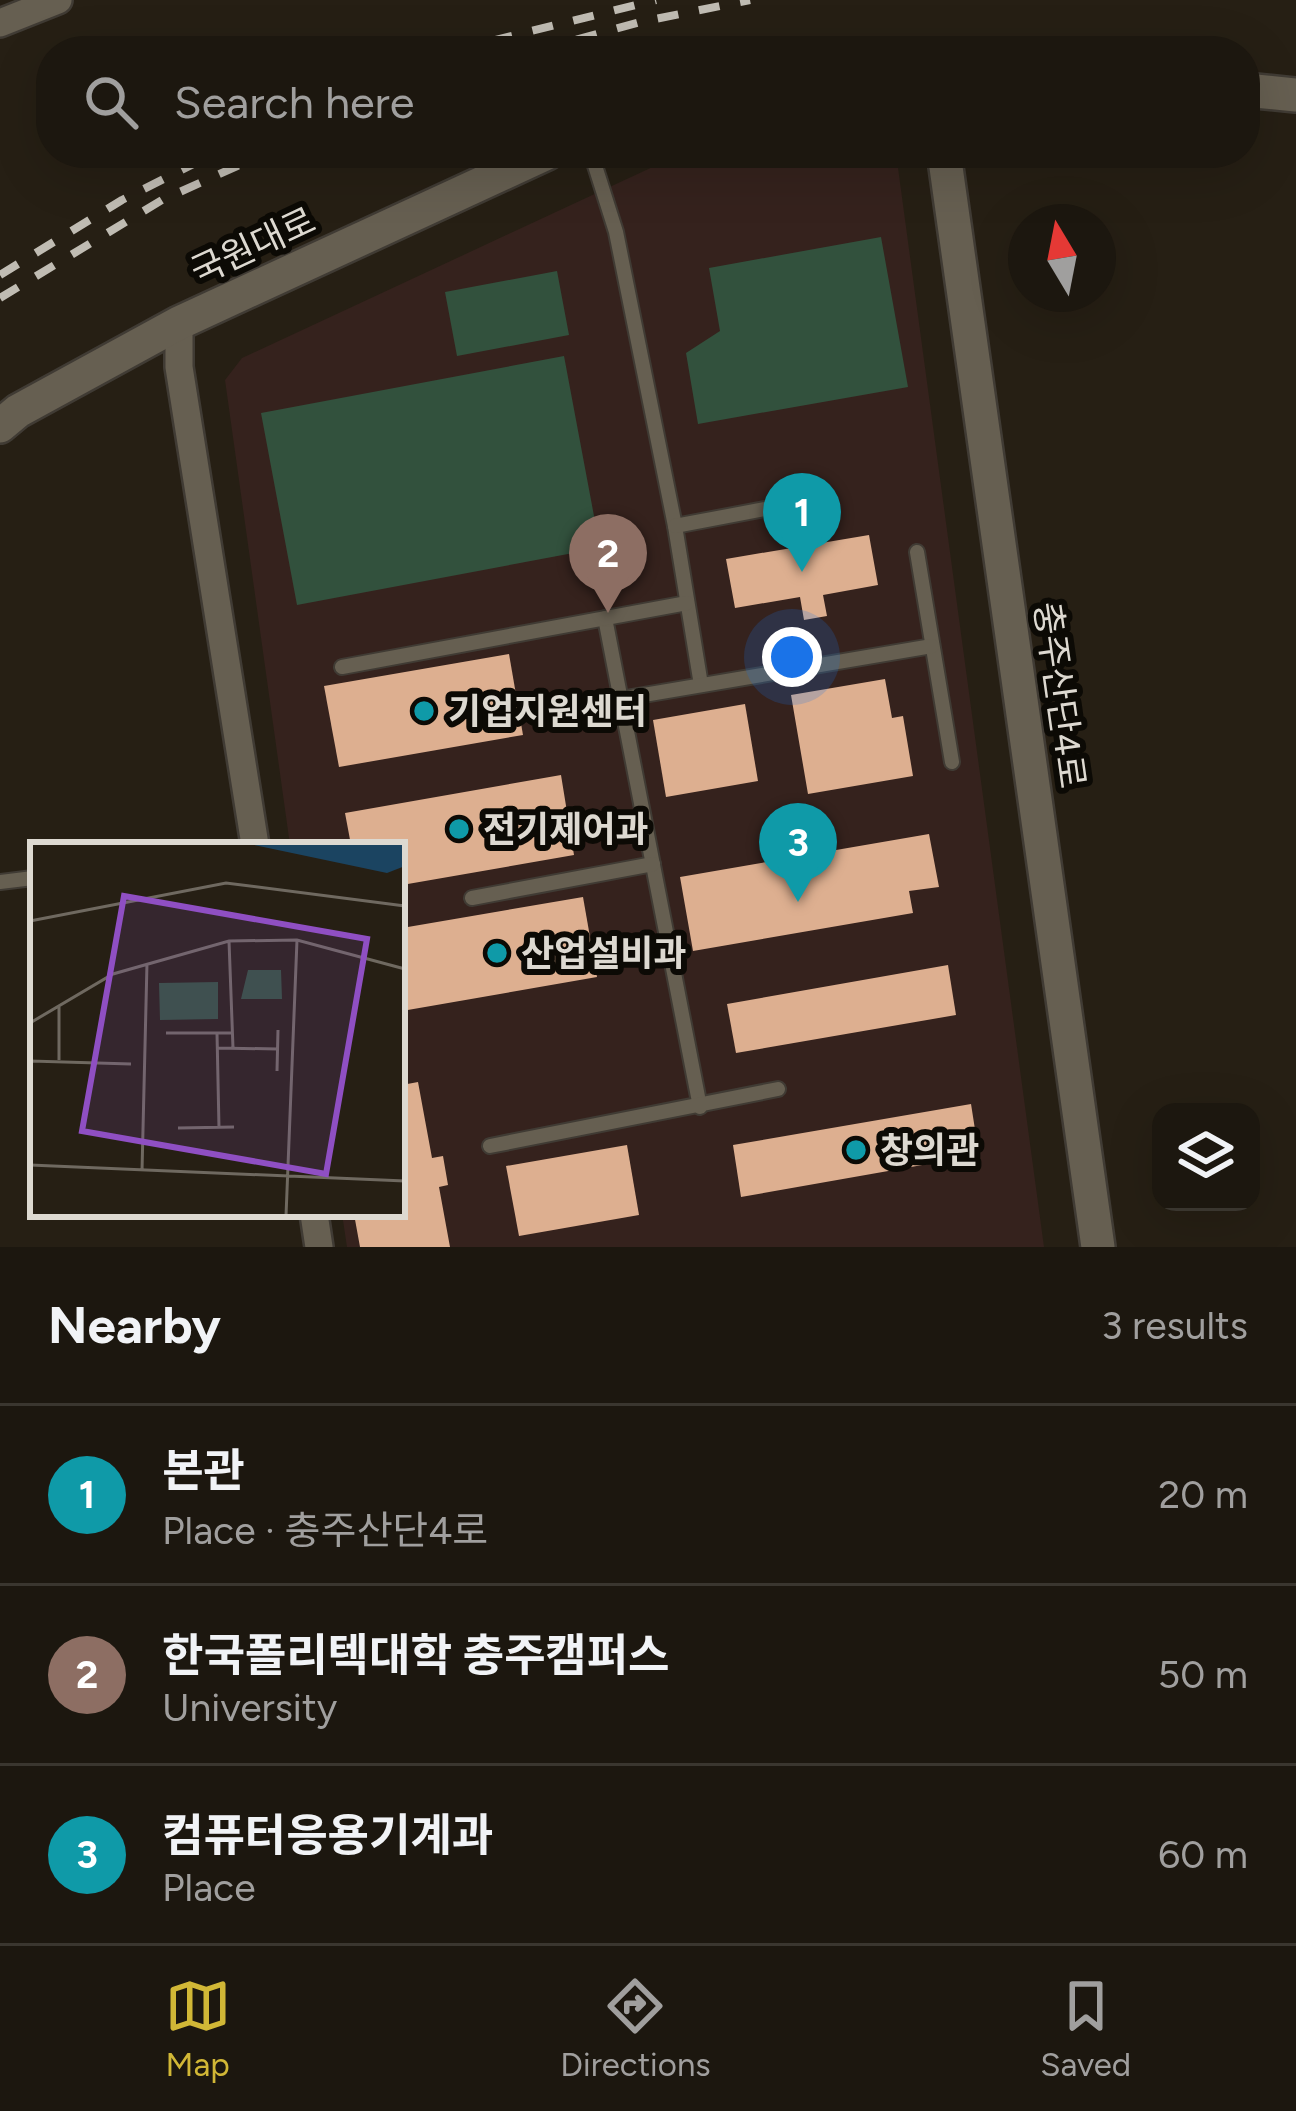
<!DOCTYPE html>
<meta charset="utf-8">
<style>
:root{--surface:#1c170f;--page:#29241d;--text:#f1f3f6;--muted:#a09f9e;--line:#3a362f;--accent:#d1b736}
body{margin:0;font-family:Figtree,"Noto Sans KR",sans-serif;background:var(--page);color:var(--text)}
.controls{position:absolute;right:36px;bottom:36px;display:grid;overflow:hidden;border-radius:24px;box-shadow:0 12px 48px #0002}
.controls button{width:108px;height:108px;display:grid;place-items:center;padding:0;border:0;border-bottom:3px solid var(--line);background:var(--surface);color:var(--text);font:60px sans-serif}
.compass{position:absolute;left:1008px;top:204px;width:108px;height:108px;border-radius:50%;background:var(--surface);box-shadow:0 12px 48px #0002;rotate:350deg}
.you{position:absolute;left:792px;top:657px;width:42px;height:42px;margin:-30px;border:9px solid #fff;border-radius:50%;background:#1a73e8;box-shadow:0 0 0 18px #1a73e833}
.badge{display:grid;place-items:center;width:78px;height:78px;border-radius:50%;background:var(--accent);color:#fff;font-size:39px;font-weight:700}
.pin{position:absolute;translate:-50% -99px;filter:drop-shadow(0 3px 6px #0008)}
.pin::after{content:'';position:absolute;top:63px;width:42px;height:36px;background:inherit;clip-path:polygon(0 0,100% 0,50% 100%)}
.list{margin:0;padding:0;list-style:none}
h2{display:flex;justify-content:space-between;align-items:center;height:156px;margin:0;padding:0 48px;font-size:51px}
h2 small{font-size:39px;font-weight:400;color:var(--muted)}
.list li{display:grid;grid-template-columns:78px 1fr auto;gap:36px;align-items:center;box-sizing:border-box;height:180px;padding:0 48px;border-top:3px solid var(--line)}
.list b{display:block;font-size:45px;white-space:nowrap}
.list p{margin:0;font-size:39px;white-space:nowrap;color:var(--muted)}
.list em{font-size:39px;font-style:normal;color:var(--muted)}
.icon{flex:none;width:66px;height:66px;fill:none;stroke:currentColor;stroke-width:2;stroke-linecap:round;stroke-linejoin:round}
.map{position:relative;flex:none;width:1296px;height:1247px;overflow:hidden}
.search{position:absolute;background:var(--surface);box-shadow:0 12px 48px #0002;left:36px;right:36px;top:36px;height:132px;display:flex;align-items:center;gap:30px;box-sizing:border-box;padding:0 42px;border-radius:48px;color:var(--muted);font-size:45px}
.sheet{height:696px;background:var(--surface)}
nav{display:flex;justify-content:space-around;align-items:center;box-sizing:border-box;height:168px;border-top:3px solid var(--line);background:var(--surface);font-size:33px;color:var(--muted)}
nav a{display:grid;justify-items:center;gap:6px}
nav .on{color:var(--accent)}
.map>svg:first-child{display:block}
.education{fill:#35221d}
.green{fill:#32513d}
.building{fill:#ddaf90}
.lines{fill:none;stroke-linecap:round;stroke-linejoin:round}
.service-casing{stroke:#403b34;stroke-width:18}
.minor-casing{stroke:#403b34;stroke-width:32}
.tertiary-casing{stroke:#403b34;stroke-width:38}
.service{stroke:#665f51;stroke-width:14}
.minor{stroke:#665f51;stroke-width:27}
.tertiary{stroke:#665f51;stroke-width:33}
.rail{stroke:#c0bcb3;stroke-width:8;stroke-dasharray:21 21;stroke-linecap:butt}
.culture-dot{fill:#0f9aa8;stroke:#0c0a05;stroke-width:4.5}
.labels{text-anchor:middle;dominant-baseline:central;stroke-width:12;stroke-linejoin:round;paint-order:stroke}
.street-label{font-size:36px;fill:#ddd9d1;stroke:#0c0a05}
.poi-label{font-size:36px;font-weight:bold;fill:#ddd9d1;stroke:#0c0a05;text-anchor:start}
.inset-road{fill:none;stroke:#6f6960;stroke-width:3}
.view{fill:#8f4fc3;fill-opacity:0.15;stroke:#8f4fc3;stroke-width:6}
.inset-edge{fill:none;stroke:#ddd9d1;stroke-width:6}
</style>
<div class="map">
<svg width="1296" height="1247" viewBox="0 0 1296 1247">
<rect width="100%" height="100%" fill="#261f14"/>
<!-- education -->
<polygon class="education" points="699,153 896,153 1044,1247 347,1247 342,1214 402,1214 402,845 290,845 225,380 242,358 672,158"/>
<!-- green -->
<g class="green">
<polygon points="881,237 908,387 698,424 686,353 720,331 709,268"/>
<polygon points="557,271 569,335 457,356 445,292"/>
<polygon points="564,356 600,548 297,605 261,413"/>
</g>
<!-- building -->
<g class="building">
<polygon points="869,535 878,585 823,595 827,616 804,620 800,597 735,608 726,559"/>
<polygon points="509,654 523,735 339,767 324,686"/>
<polygon points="885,679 892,718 903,716 913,776 808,794 791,695"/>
<polygon points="745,704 758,781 666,797 653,720"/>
<polygon points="561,775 574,855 402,885 402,845 351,845 345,813"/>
<polygon points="929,834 939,887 909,891 913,913 693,951 680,877"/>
<polygon points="583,897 597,977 402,1011 402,928"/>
<polygon points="948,965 956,1015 736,1053 727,1004"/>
<polygon points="418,1082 432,1158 443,1156 448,1185 439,1187 450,1247 360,1247 354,1214 402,1214 402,1085"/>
<polygon points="971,1104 979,1155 741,1197 733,1145"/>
<polygon points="627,1145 639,1215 519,1236 506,1166"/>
</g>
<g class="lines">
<!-- service casing -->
<g class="service-casing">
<g id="service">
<polyline points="591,153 616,232 675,526 701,685"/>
<polyline points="675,526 781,506"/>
<polyline points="917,552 952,762"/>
<polyline points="605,618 700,1107"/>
<polyline points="342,667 687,603"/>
<polyline points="620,699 932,646"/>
<polyline points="0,882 33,878"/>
<polyline points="472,898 653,864"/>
<polyline points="490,1146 778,1089"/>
</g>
</g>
<!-- minor casing -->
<g class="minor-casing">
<g id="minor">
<polyline points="0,23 58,0"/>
<polyline points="179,323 179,367 255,845"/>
<polyline points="314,1214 319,1247"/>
</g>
</g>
<!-- tertiary casing -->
<g class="tertiary-casing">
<g id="tertiary">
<polyline points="1245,90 1296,95"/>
<polyline points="944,153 1098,1247"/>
<polyline points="0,426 18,411 179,323 547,153"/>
</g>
</g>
<!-- service -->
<use href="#service" class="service"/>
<!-- minor -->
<use href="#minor" class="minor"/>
<!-- tertiary -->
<use href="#tertiary" class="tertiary"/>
<!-- rail -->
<g class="rail">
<polyline points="451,51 656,0"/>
<polyline points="536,51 640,22 750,0"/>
<polyline points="0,275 122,200 215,153"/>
<polyline points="0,298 162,200 266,153"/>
</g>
</g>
<!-- markers -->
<g class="culture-dot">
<circle cx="424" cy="711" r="12"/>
<circle cx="459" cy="829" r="12"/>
<circle cx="497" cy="953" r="12"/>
<circle cx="856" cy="1150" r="12"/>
</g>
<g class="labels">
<!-- street labels -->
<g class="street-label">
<text transform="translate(253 246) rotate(-25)">국원대로</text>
<text transform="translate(1060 695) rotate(82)">충주산단4로</text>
</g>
<!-- poi labels -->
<g class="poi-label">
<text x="448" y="711">기업지원센터</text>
<text x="483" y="829">전기제어과</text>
<text x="521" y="953">산업설비과</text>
<text x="880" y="1150">창의관</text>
</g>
</g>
<!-- overview -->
<g transform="translate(30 842)">
<rect width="375" height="375" fill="#261f14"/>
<path d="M218,128H251L252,157H211ZM188,140V177L130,178L129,141Z" fill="#32513d"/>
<path d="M215,1H375V24L357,31Z" fill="#1b4461"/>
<path class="inset-road" d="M0,79L196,41L375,64M199,99L203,206M0,181L83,132L199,99L267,98L375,127M136,191H203M187,191L189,286M187,206L248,207M29,218V165M247,229L248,188M0,261L1,219L101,222M148,286L204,285M0,323L375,339M112,329L117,121M256,374L267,98"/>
<path class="view" d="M94,54L337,97L296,332L52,289Z"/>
<rect width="375" height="375" class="inset-edge"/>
</g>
</svg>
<div class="controls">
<button><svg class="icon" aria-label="layers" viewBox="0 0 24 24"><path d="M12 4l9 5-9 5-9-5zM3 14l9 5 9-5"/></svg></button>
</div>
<svg class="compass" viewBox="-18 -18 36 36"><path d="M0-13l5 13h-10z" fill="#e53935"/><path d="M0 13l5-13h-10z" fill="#a09f9e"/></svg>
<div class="you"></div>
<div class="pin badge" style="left:802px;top:572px;background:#0f9aa8">1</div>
<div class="pin badge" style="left:608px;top:613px;background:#8d6e63">2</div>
<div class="pin badge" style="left:798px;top:902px;background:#0f9aa8">3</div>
<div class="search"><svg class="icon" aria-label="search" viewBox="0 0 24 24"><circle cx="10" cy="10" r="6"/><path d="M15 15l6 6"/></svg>Search here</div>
</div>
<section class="sheet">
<h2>Nearby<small>3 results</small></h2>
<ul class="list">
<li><span class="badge" style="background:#0f9aa8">1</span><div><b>본관</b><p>Place · 충주산단4로</p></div><em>20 m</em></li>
<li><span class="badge" style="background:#8d6e63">2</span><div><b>한국폴리텍대학 충주캠퍼스</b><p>University</p></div><em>50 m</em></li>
<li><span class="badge" style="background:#0f9aa8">3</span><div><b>컴퓨터응용기계과</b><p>Place</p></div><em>60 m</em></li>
</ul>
</section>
<nav>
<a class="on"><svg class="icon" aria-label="map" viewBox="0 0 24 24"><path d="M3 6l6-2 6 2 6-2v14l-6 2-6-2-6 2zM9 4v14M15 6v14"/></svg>Map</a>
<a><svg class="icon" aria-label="directions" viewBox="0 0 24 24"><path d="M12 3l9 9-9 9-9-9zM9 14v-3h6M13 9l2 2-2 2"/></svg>Directions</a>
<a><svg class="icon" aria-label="saved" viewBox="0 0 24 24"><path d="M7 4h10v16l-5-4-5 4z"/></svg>Saved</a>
</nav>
